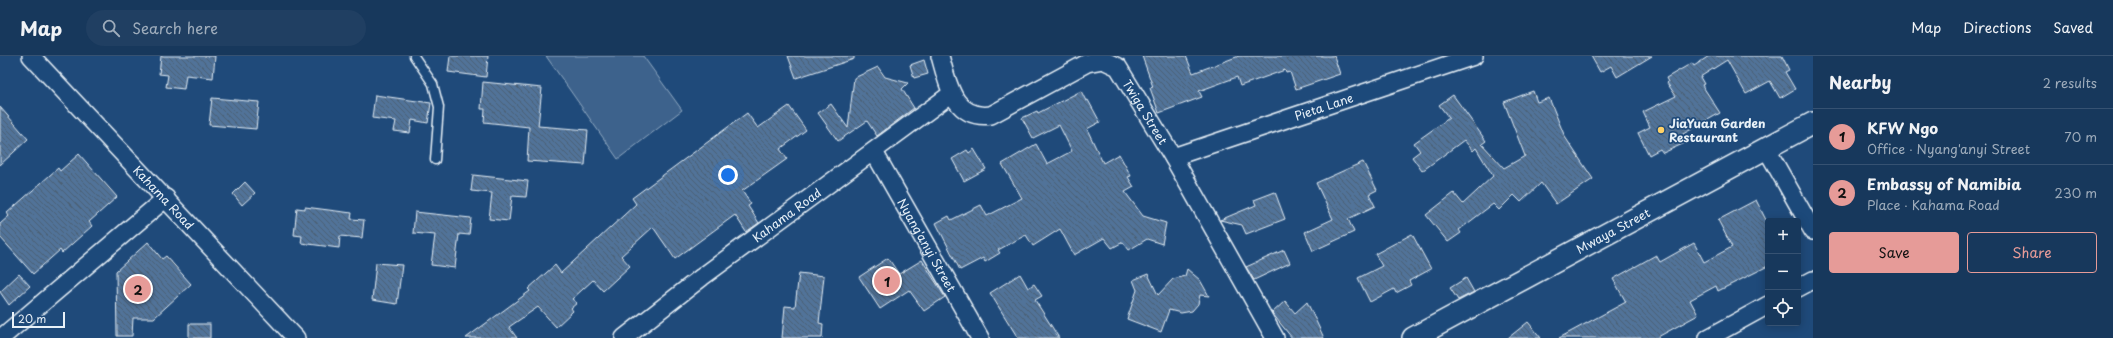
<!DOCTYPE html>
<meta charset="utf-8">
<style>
:root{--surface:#17385c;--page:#203f62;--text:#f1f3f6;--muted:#9eacbb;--line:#365272;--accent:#e69b98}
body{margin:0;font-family:"Playpen Sans",sans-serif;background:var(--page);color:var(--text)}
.controls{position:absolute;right:12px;bottom:12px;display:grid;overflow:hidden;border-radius:4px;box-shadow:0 2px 10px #0003}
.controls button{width:36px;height:36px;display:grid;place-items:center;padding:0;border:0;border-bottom:1px solid var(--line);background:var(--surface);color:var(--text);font:20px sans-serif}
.scale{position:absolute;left:12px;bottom:10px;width:53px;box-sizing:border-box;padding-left:4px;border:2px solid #e8f1f8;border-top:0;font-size:11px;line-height:14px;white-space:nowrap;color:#e8f1f8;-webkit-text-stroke:3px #1f4a7a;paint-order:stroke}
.you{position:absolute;left:728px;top:119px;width:14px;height:14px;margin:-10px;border:3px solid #fff;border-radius:50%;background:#1a73e8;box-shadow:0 0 0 6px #1a73e833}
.badge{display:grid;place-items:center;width:26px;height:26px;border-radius:50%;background:var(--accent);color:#111;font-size:13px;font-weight:700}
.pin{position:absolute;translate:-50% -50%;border:2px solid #fff;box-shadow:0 1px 4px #0006}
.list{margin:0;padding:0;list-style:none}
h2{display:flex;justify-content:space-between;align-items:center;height:52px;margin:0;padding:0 16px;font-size:17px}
h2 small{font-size:13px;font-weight:400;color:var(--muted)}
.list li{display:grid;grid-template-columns:26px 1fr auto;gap:12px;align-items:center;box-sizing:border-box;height:56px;padding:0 16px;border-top:1px solid var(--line)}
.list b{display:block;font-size:15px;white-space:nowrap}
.list p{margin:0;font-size:13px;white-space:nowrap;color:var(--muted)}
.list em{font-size:13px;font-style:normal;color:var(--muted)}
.actions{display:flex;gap:8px;padding:12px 16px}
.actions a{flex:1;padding:9px 0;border:1px solid var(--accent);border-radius:4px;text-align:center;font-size:14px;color:var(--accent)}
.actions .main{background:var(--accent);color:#111}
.icon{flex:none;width:22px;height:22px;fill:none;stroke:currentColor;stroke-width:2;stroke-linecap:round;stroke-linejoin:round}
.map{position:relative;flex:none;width:1813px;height:282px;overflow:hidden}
header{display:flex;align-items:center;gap:24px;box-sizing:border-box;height:56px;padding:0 20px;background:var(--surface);border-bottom:1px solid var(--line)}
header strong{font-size:19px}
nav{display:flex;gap:22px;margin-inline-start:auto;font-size:14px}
.search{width:280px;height:36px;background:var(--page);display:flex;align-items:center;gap:10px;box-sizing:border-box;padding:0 14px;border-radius:22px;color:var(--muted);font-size:15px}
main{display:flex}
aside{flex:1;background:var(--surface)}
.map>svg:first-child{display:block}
.green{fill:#3c628c;stroke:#92aac2}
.building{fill:url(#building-back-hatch);stroke:#e8f1f8}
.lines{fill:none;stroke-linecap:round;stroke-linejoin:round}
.service-casing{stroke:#e8f1f8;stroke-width:11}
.minor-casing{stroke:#e8f1f8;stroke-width:20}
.tertiary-casing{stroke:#e8f1f8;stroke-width:24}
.service{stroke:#1f4a7a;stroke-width:8}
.minor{stroke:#1f4a7a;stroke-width:17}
.tertiary{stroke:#1f4a7a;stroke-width:21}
.poi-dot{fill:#ffd166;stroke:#1f4a7a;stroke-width:1.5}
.labels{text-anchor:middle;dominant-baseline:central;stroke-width:3.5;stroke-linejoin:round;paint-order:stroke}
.street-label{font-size:12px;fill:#e8f1f8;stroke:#1f4a7a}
.poi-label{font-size:12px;font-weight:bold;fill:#e8f1f8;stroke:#1f4a7a;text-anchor:start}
</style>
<header>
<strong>Map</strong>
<div class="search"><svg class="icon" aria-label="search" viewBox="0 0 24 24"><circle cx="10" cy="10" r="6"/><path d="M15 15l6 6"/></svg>Search here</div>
<nav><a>Map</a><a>Directions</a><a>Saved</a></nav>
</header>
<main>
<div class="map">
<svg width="1813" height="282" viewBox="0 0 1813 282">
<defs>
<pattern id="building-back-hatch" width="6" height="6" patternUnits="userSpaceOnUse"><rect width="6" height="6" fill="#517399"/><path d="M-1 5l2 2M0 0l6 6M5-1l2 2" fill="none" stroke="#4c5e72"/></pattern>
</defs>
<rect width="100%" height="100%" fill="#1f4a7a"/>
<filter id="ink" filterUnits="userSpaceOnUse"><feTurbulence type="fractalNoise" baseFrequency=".025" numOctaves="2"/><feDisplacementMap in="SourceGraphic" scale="8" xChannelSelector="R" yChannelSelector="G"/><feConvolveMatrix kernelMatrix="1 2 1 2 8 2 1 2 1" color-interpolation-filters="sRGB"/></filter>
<g filter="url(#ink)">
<!-- green -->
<polygon class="green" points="546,0 643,0 682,54 618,103"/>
<!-- building -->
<g class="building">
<polygon points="161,0 215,0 213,22 186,19 184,33 166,31 168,19 159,18"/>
<polygon points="450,0 488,0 486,21 448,16"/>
<polygon points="788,0 854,0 854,3 796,22"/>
<polygon points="1142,0 1186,0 1193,17 1239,0 1334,0 1340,18 1296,33 1290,16 1286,17 1285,14 1240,30 1237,21 1199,35 1202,41 1159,57 1150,32 1153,31"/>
<polygon points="1591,0 1652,0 1617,21 1611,10 1600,16"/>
<polygon points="1709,0 1782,0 1789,14 1785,16 1795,33 1780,42 1770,25 1746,38 1727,4 1700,21 1704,28 1702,29 1720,57 1683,78 1687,86 1663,97 1660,93 1649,99 1638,77 1650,71 1643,56 1676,40 1667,27 1668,26 1666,22 1692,7 1694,10"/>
<polygon points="924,4 928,18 914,22 910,9"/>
<polygon points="878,11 885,21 908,27 902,33 914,52 877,80 867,65 838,85 818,57 831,48 848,72 854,22"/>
<polygon points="483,26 542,32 538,70 588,74 585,109 527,105 529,71 484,66 485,53 481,53"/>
<polygon points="1081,35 1086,45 1088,44 1100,66 1087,73 1103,107 1119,98 1131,120 1128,121 1134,131 1125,136 1143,160 1166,167 1162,188 1147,183 1129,194 1123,186 1112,192 1104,182 1074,199 1060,173 1033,190 1026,179 998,194 1000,197 985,206 983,202 960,214 936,167 949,160 951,164 981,149 987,160 1022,142 1002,108 1036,88 1047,108 1072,95 1059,69 1033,82 1022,62 1037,55 1038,57"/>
<polygon points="1533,35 1537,46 1549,42 1565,81 1593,123 1556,148 1541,127 1521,146 1514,139 1499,154 1493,148 1459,174 1461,177 1448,186 1426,159 1454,137 1463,148 1493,120 1476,92 1473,95 1464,84 1422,115 1412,101 1420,95 1414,87 1449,62 1439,49 1453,39 1486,85 1482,88 1504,112 1525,100 1504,46"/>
<polygon points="375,39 431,47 428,67 412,64 410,77 394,75 396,65 372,62"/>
<polygon points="212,42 259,46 256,73 209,69"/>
<polygon points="789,50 806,74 780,93 787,103 742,135 751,148 748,150 759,167 746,176 735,159 675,203 653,171 621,200 630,210 603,235 593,224 572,243 577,247 571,252 573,255 556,271 538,251 509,271 517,282 466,282 530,235 528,233 555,209 561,217 636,148 632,142 747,57 758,72"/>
<polygon points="0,51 28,83 0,109"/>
<polygon points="974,93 986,113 964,125 952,103 967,94 969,97"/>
<polygon points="79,98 117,141 89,166 92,170 73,187 62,197 60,194 33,218 0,181 0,168 9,160 7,157 58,112 60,115"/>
<polygon points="1363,106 1377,134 1369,138 1375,150 1348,163 1354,176 1313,195 1305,176 1333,163 1316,127"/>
<polygon points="473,119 528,125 526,141 512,140 509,165 489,163 492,137 471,135"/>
<polygon points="245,126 255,137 242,149 233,138"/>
<polygon points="1275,136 1285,163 1246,178 1242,169 1220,164 1256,149 1254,144"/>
<polygon points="1756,144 1768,168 1768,210 1718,235 1716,230 1690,244 1698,259 1656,282 1559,282 1626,246 1613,223 1656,199 1660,206 1694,187 1704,206 1732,191 1718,164"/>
<polygon points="305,151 352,157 351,163 364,164 362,182 340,180 339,192 301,187 302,180 294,179 297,152 305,153"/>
<polygon points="415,156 471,162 469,179 459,178 455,212 431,209 435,179 413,177"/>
<polygon points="1412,178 1431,213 1409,225 1411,229 1396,237 1394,233 1370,246 1358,222 1382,210 1375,198"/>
<polygon points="148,186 162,203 166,200 191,228 154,262 133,262 132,280 117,280 116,215"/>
<polygon points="1284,194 1290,207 1254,224 1246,211"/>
<polygon points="888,202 899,218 922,204 945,241 924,255 909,234 880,253 859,221"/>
<polygon points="376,207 402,209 397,248 372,244"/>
<polygon points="1187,213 1200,224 1209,240 1200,239 1198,248 1192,255 1181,257 1169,254 1161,276 1127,263 1137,234 1133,224 1148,218 1158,239 1173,223 1185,220"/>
<polygon points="799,217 824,220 819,267 823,268 822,282 782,282 785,250 795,251"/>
<polygon points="19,218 30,230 9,249 0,236"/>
<polygon points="1020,218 1028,232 1034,228 1042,240 1035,244 1059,282 1018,282 990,237"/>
<polygon points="1466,222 1474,236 1458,244 1450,232"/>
<polygon points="1285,245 1295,257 1307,246 1324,282 1292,282 1272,257"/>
<polygon points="1528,266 1541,282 1508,282"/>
<rect x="189" y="268" width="21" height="14"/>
</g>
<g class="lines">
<!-- service casing -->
<g class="service-casing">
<polyline id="service" points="414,0 433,28 439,51 435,104"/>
</g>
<!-- minor casing -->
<g class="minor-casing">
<g id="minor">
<path id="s1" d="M31,0L296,282"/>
<path id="s2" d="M940,0C948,28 954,64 991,59L1087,7L1103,4L1118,11L1173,101L1275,282"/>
<polyline points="1766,92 1813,175"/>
<path id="s3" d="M874,96L980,282"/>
<path id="s4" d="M1173,101L1474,0"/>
<polyline points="1798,232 1813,224"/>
<polyline points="1,282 166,142"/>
<path id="s5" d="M624,282L702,221L951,38"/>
<polyline points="1708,282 1768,249"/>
</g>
</g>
<!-- tertiary casing -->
<g class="tertiary-casing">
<g id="tertiary">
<path id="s6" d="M1413,282L1813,67"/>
</g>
</g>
<!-- service -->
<use href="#service" class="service"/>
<!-- minor -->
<use href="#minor" class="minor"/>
<!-- tertiary -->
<use href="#tertiary" class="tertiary"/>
</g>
</g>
<!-- markers -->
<circle class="poi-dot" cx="1661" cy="74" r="4"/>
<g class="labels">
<!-- street labels -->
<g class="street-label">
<text stroke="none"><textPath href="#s4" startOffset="159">Pieta Lane</textPath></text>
<text stroke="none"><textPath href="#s2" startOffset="282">Twiga Street</textPath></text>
<text stroke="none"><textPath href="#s1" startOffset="194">Kahama Road</textPath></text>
<text stroke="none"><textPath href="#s5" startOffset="204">Kahama Road</textPath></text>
<text stroke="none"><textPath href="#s6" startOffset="227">Mwaya Street</textPath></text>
<text stroke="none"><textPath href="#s3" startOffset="107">Nyang'anyi Street</textPath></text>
</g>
<!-- poi labels -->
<g class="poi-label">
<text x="1669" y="67">JiaYuan Garden<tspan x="1669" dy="14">Restaurant</tspan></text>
</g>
</g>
</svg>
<div class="controls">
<button>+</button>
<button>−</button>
<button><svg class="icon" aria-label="locate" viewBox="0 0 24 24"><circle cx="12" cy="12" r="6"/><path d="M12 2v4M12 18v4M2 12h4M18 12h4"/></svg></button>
</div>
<div class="scale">20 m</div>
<div class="you"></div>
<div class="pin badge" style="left:887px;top:225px">1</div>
<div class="pin badge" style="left:138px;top:233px">2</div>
</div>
<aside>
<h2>Nearby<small>2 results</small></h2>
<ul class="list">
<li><span class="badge">1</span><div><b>KFW Ngo</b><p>Office · Nyang'anyi Street</p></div><em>70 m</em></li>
<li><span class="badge">2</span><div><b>Embassy of Namibia</b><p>Place · Kahama Road</p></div><em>230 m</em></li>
</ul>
<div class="actions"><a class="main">Save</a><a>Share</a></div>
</aside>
</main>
